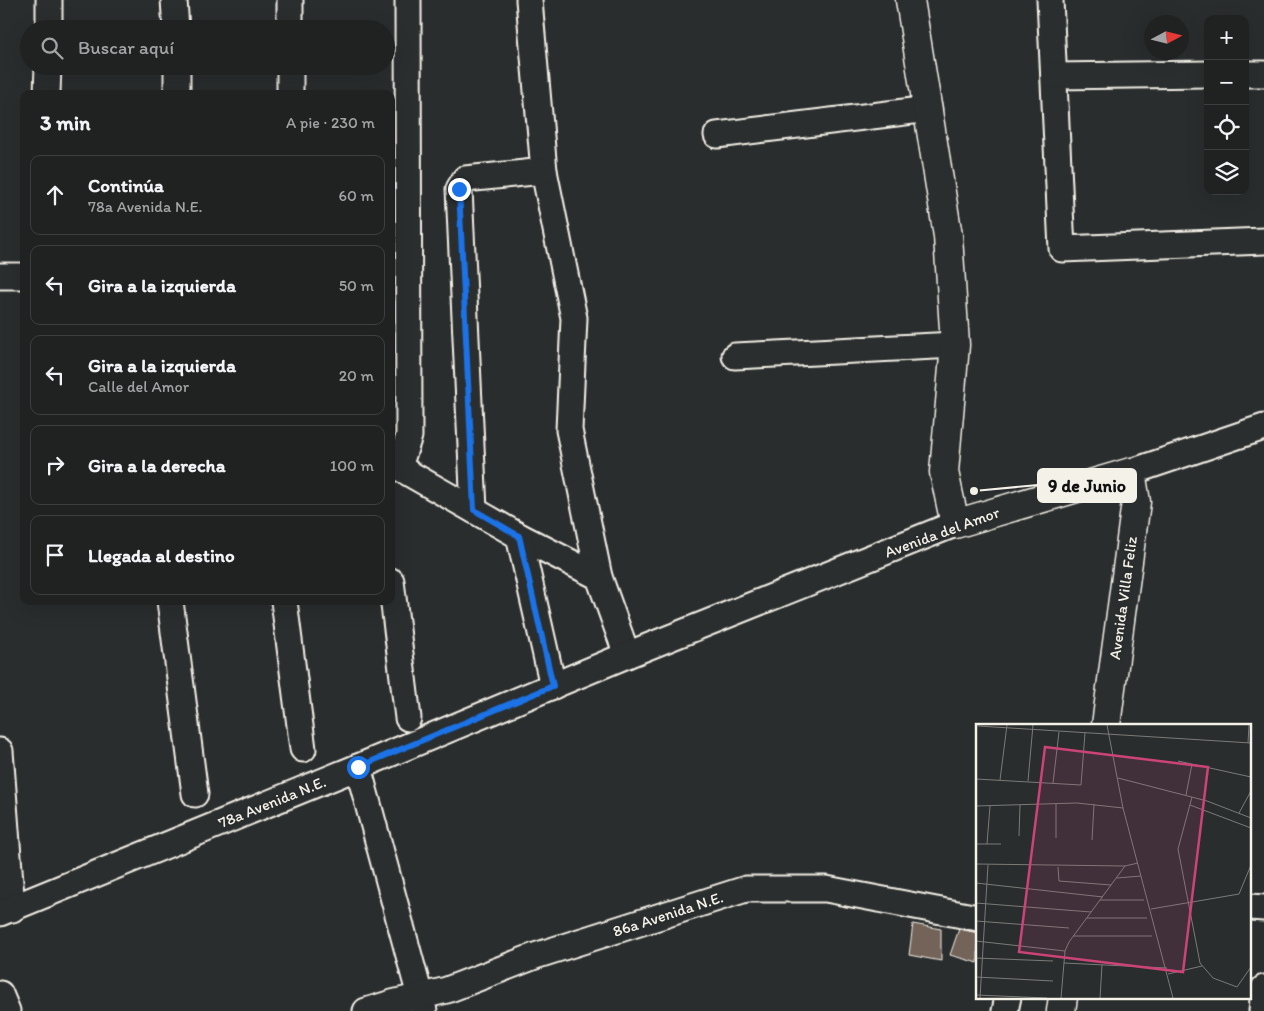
<!DOCTYPE html>
<html lang="es">
<meta charset="utf-8">
<style>
:root{--surface:#202222;--page:#2d2f2f;--text:#f1f3f6;--muted:#a2a4a5;--line:#3d3f40}
body{margin:0;font-family:Itim,sans-serif;background:var(--page);color:var(--text)}
.controls{position:absolute;right:15px;top:15px;display:grid;overflow:hidden;border-radius:10px;box-shadow:0 5px 20px #0002}
.controls button{width:45px;height:45px;display:grid;place-items:center;padding:0;border:0;border-bottom:1px solid var(--line);background:var(--surface);color:var(--text);font:25px sans-serif}
.compass{position:absolute;left:1144px;top:15px;width:45px;height:45px;border-radius:50%;background:var(--surface);box-shadow:0 5px 20px #0002;rotate:83deg}
.stop{position:absolute;width:15px;height:15px;margin:-11px;border:4px solid #1a73e8;border-radius:50%;background:#fff}
.stop.end{background:#1a73e8;border-color:#fff;box-shadow:0 1px 5px #0008}
.list{margin:0;padding:0;list-style:none}
h2{display:flex;justify-content:space-between;align-items:center;height:65px;margin:0;padding:0 20px;font-size:21px}
h2 small{font-size:16px;font-weight:400;color:var(--muted)}
.list li{display:grid;grid-template-columns:32px 1fr auto;gap:15px;align-items:center;box-sizing:border-box;height:80px;margin:0 10px 10px;padding:0 10px;border:1px solid var(--line);border-radius:10px}
.list b{display:block;font-size:19px;white-space:nowrap}
.list p{margin:0;font-size:16px;white-space:nowrap;color:var(--muted)}
.list em{font-size:16px;font-style:normal;color:var(--muted)}
.icon{flex:none;width:28px;height:28px;fill:none;stroke:currentColor;stroke-width:2;stroke-linecap:round;stroke-linejoin:round}
.map{position:relative;flex:none;width:1264px;height:1011px;overflow:hidden}
.search{position:absolute;background:var(--surface);box-shadow:0 5px 20px #0002;left:20px;top:20px;width:375px;height:55px;display:flex;align-items:center;gap:12px;box-sizing:border-box;padding:0 18px;border-radius:28px;color:var(--muted);font-size:19px}
.panel{position:absolute;background:var(--surface);box-shadow:0 5px 20px #0002;left:20px;top:90px;width:375px;height:515px;border-radius:10px}
.map>svg:first-child{display:block}
.building{fill:#736459;stroke:#f4f1e8}
.lines{fill:none;stroke-linecap:round;stroke-linejoin:round}
.minor-casing{stroke:#f4f1e8;stroke-width:29}
.tertiary-casing{stroke:#f4f1e8;stroke-width:31}
.minor{stroke:#2a2d2e;stroke-width:25}
.tertiary{stroke:#2a2d2e;stroke-width:28}
.route{stroke:#1a73e8;stroke-width:6}
.labels{text-anchor:middle;dominant-baseline:central;stroke-width:5;stroke-linejoin:round;paint-order:stroke}
.street-label{font-size:16px;fill:#f4f1e8;stroke:#2a2d2e}
.inset-road{fill:none;stroke:#7b7b78;stroke-width:1}
.view{fill:#cc4377;fill-opacity:0.15;stroke:#cc4377;stroke-width:2.5}
.inset-edge{fill:none;stroke:#f4f1e8;stroke-width:2.5}
.leader{fill:none;stroke:#f4f1e8;stroke-width:2}
.callout-dot{fill:#f4f1e8;stroke:#2a2d2e;stroke-width:2}
.callout{fill:#f4f1e8;stroke:#f4f1e8;stroke-width:2}
.callout-label{font-size:18px;text-anchor:middle;font-weight:bold;fill:#111}
</style>
<div class="map">
<svg width="1264" height="1011" viewBox="0 0 1264 1011">
<rect width="100%" height="100%" fill="#2a2d2e"/>
<filter id="ink" filterUnits="userSpaceOnUse"><feTurbulence type="fractalNoise" baseFrequency=".02" numOctaves="2"/><feDisplacementMap in="SourceGraphic" scale="10" xChannelSelector="R" yChannelSelector="G"/><feConvolveMatrix kernelMatrix="1 2 1 2 8 2 1 2 1" color-interpolation-filters="sRGB"/></filter>
<g filter="url(#ink)">
<!-- building -->
<g class="building">
<polygon points="913,924 941,929 941,961 909,955"/>
<polygon points="959,929 978,933 978,963 950,955"/>
</g>
<g class="lines">
<!-- minor casing -->
<g class="minor-casing">
<g id="minor">
<polyline points="49,0 49,29"/>
<polyline points="174,0 176,29"/>
<polyline points="290,0 290,29"/>
<polyline points="529,0 544,171 574,318 569,430 599,577"/>
<polyline points="1050,0 1062,249 1264,241"/>
<polyline points="177,66 177,94"/>
<polyline points="290,66 290,94"/>
<polyline points="1245,74 1264,74"/>
<polyline points="1054,76 1208,74"/>
<polyline points="47,94 48,66"/>
<polyline points="717,135 929,109"/>
<polyline points="0,276 24,276"/>
<polyline points="735,356 955,345"/>
<polyline points="391,463 519,536 599,577 627,655"/>
<polyline points="399,467 409,436 408,0"/>
<polyline points="1131,472 1264,427"/>
<polyline points="474,510 459,189 465,179 544,171"/>
<polyline points="519,536 553,686"/>
<polyline points="391,581 408,718"/>
<polyline points="170,601 195,794"/>
<polyline points="284,601 303,749"/>
<polyline points="0,751 12,909"/>
<polyline points="358,767 424,1011"/>
<polyline points="1250,907 1264,908"/>
<polyline points="0,913 358,767 627,655 955,524"/>
<polyline points="0,994 7,1011"/>
<polyline points="366,1011 392,1003 447,990 535,956 746,889 826,889 978,918"/>
<polyline points="1005,1011 1008,997"/>
<polyline points="1262,1011 1264,988"/>
</g>
</g>
<!-- tertiary casing -->
<g class="tertiary-casing">
<g id="tertiary">
<polyline points="910,0 948,236 955,345 944,472 955,524 1131,472 1136,502 1106,725"/>
<polyline points="1061,1011 1063,997"/>
</g>
</g>
<!-- minor -->
<use href="#minor" class="minor"/>
<!-- tertiary -->
<use href="#tertiary" class="tertiary"/>
</g>
</g>
<g class="lines" filter="url(#ink)">
<!-- route -->
<polyline class="route" points="358,767 553,686 519,536 474,510 459,189"/>
</g>
<g class="labels">
<!-- street labels -->
<g class="street-label">
<text transform="translate(942 532) rotate(-20)">Avenida del Amor</text>
<text transform="translate(1123 598) rotate(-82)">Avenida Villa Feliz</text>
<text transform="translate(272 802) rotate(-22)">78a Avenida N.E.</text>
<text transform="translate(668 914) rotate(-18)">86a Avenida N.E.</text>
</g>
</g>
<!-- overview -->
<g transform="translate(976 724)">
<rect width="275" height="275" fill="#2a2d2e"/>
<path class="inset-road" d="M131,1L147,84L197,274M2,2L275,19M272,19L273,1M202,37L275,53M142,54L231,77L275,94M0,55L105,61L109,9M24,56L31,1M52,57L57,1M77,59L83,8M210,71L216,40M216,73L202,125L224,239L237,254L261,263L275,243M80,80V114M214,81L275,104M0,82L101,79L147,84M263,89L275,67M43,112L44,81M116,116L118,80M0,120H25M11,120L14,82M0,140L149,142M82,143L83,157L135,161M141,154L165,152M0,159L127,173M124,176H168M0,179L115,188M175,185L263,170L275,141M111,194H171M0,197L93,204M97,212H176M0,217L89,227M0,234L77,237M88,239L191,244M192,250L226,242M0,253L77,257M0,271L71,274M4,274L12,141M85,274L89,227L93,218L149,142L162,139M124,274L126,241"/>
<path class="view" d="M69,23L232,43L207,248L43,228Z"/>
<rect width="275" height="275" class="inset-edge"/>
</g>
<!-- callouts -->
<path class="leader" d="M974 491L1038 485"/>
<circle class="callout-dot" cx="974" cy="491" r="5"/>
<rect class="callout" x="1038" y="469" width="98" height="33" rx="5"/>
<g class="callout-label">
<text x="1087" y="492">9 de Junio</text>
</g>
</svg>
<div class="controls">
<button>+</button>
<button>−</button>
<button><svg class="icon" aria-label="locate" viewBox="0 0 24 24"><circle cx="12" cy="12" r="6"/><path d="M12 2v4M12 18v4M2 12h4M18 12h4"/></svg></button>
<button><svg class="icon" aria-label="layers" viewBox="0 0 24 24"><path d="M12 4l9 5-9 5-9-5zM3 14l9 5 9-5"/></svg></button>
</div>
<svg class="compass" viewBox="-18 -18 36 36"><path d="M0-13l5 13h-10z" fill="#e53935"/><path d="M0 13l5-13h-10z" fill="#a2a4a5"/></svg>
<div class="stop" style="left:358px;top:767px"></div>
<div class="stop end" style="left:459px;top:189px"></div>
<div class="search"><svg class="icon" aria-label="search" viewBox="0 0 24 24"><circle cx="10" cy="10" r="6"/><path d="M15 15l6 6"/></svg>Buscar aquí</div>
<section class="panel">
<h2>3 min<small>A pie · 230 m</small></h2>
<ul class="list">
<li><svg class="icon" aria-label="ahead" viewBox="0 0 24 24"><path d="M12 20V5M6 11l6-6 6 6"/></svg><div><b>Continúa</b><p>78a Avenida N.E.</p></div><em>60 m</em></li>
<li><svg class="icon" aria-label="left" viewBox="0 0 24 24"><path d="M17 20v-9H6M10 6l-5 5 5 5"/></svg><div><b>Gira a la izquierda</b></div><em>50 m</em></li>
<li><svg class="icon" aria-label="left" viewBox="0 0 24 24"><path d="M17 20v-9H6M10 6l-5 5 5 5"/></svg><div><b>Gira a la izquierda</b><p>Calle del Amor</p></div><em>20 m</em></li>
<li><svg class="icon" aria-label="right" viewBox="0 0 24 24"><path d="M7 20v-9h11M14 6l5 5-5 5"/></svg><div><b>Gira a la derecha</b></div><em>100 m</em></li>
<li><svg class="icon" aria-label="arrive" viewBox="0 0 24 24"><path d="M6 21V4h12l-3 4 3 4H6"/></svg><div><b>Llegada al destino</b></div></li>
</ul>
</section>
</div>
